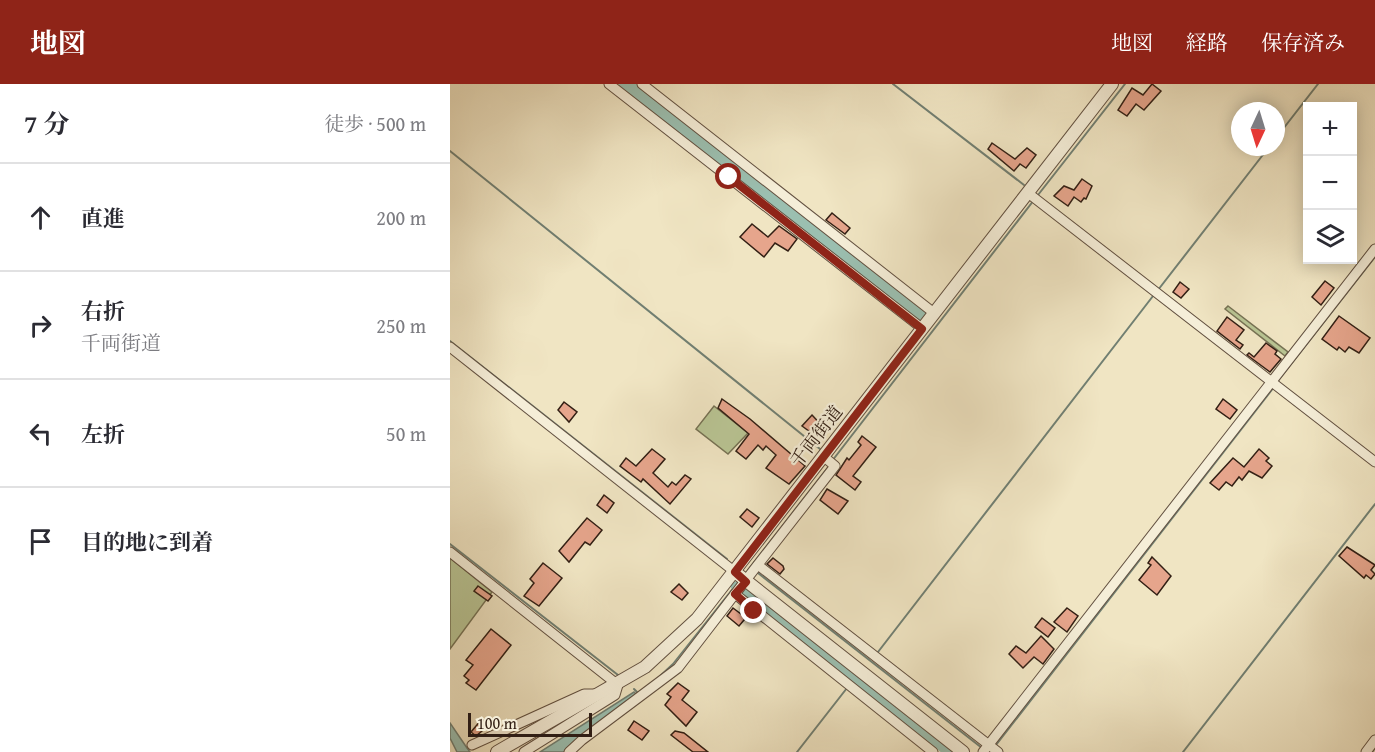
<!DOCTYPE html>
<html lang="ja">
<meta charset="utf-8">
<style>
:root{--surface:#fff;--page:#f7f7f7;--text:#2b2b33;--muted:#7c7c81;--line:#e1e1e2;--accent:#8f2418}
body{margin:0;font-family:"Gentium Book Plus","Noto Serif JP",serif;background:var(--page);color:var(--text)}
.controls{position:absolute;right:18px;top:18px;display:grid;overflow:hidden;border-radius:0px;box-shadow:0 3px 15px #0003}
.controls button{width:54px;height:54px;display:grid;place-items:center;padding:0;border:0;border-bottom:2px solid var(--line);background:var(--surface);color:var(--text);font:30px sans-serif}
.compass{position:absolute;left:781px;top:18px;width:54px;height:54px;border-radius:50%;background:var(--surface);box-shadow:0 3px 15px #0003;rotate:184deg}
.scale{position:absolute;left:18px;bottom:15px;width:124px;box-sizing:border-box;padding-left:6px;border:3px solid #321f14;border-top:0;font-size:16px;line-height:21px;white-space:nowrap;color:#321f14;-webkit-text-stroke:4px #f5eed8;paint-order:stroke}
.stop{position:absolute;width:18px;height:18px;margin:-14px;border:4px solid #8f2418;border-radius:50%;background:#fff}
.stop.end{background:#8f2418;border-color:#fff;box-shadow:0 2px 6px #0008}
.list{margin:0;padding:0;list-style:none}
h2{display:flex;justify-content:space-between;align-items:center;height:78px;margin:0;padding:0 24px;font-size:26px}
h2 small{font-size:20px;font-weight:400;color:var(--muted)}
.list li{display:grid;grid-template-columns:39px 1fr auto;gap:18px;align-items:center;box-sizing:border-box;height:108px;padding:0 24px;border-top:2px solid var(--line)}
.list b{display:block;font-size:22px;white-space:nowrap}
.list p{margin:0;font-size:20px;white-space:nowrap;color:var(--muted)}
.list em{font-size:20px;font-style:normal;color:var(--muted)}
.icon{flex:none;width:33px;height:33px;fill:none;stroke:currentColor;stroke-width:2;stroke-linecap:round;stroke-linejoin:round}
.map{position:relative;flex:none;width:925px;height:668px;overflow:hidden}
header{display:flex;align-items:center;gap:36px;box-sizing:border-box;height:84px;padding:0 30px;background:var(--accent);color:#fff}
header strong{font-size:28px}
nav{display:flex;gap:33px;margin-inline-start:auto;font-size:21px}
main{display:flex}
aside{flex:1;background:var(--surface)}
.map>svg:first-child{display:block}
.green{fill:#b9c594;stroke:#767254;stroke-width:1.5}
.water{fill:#9bbfb0;stroke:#717f72;stroke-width:1.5}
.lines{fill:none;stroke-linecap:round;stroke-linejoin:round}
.stream{stroke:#717f72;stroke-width:2}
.canal{stroke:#9bbfb0;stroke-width:9}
.river{stroke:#9bbfb0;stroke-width:15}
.building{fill:#e6a58c;stroke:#321f14;stroke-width:1.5}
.minor-casing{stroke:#625040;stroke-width:11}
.tertiary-casing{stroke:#625040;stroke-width:14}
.minor{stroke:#f5eed8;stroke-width:9}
.tertiary{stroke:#f5eed8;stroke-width:12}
.route{stroke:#8f2418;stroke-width:8}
.labels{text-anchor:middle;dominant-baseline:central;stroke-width:4.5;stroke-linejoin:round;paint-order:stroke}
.street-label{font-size:18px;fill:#321f14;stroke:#f5eed8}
</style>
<header>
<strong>地図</strong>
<nav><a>地図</a><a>経路</a><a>保存済み</a></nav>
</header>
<main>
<aside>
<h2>7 分<small>徒歩 · 500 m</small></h2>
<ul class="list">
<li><svg class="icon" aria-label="ahead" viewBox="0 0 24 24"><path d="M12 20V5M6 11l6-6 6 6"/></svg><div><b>直進</b></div><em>200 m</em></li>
<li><svg class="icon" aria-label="right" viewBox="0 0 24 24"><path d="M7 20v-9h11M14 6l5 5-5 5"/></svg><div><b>右折</b><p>千両街道</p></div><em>250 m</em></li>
<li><svg class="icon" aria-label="left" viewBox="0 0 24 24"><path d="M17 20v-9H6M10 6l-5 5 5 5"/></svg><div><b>左折</b></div><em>50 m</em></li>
<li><svg class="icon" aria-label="arrive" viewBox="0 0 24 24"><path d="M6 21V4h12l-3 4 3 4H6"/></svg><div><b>目的地に到着</b></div></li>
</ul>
</aside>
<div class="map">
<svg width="925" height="668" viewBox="0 0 925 668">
<rect width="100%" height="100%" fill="#f0e5c3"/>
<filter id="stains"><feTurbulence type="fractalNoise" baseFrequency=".00333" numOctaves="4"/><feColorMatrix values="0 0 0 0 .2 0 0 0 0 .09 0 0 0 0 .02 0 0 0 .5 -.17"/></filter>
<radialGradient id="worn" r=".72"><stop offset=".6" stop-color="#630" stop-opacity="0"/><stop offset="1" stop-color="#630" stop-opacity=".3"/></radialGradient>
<!-- green -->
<g class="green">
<polygon points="778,222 838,268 835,272 775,225"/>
<polygon points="264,322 298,349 278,370 246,345"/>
<polygon points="0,474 42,508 0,565"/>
</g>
<!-- water -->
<g class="water">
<polygon points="184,608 187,611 125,657 114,668 90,668"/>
<polygon points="0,639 17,664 20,668 7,668 0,654"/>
</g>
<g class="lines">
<!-- stream -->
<g class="stream">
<polyline points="443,0 574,101"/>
<polyline points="826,54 868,0"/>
<polyline points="0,67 370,365"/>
<polyline points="588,111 675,0"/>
<polyline points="708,206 819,63"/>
<polyline points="0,257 277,475"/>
<polyline points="827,298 925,173"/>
<polyline points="382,377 584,116"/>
<polyline points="0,460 168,591"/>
<polyline points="298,486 379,382"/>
<polyline points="308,489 532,664"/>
<polyline points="428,568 703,212"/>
<polyline points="208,594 223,580 285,502"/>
<polyline points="184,605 187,608"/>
<polyline points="546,661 824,303"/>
<polyline points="347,668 397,604"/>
<polyline points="733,668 925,420"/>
<polyline points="922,668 925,664"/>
</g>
<!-- canal -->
<polyline class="canal" points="285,502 498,668"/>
<!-- river -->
<polyline class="river" points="176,0 473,232"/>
</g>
<!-- building -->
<g class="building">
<polygon points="702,0 711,7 694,26 686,20 677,32 668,26 682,4 693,11"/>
<polygon points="542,59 565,75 577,64 586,71 576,84 570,80 564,87 538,65"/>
<polygon points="632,95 642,102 636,115 634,114 631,118 624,113 618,122 604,112 614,102 624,106"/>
<polygon points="382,129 400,144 395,150 376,136"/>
<polygon points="302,140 318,153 329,142 347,155 338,167 325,159 314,173 290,153"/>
<polygon points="875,197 884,204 871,221 862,213"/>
<polygon points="730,198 739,205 731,214 723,208"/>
<polygon points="889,232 920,254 909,269 899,263 895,268 889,263 887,266 872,255"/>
<polygon points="777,233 794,246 786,256 793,261 790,265 767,247"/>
<polygon points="816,259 827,267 825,270 831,275 820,288 797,271 799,269 804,273"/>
<polygon points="272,315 300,335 355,382 339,400 316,384 326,371 316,362 313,366 308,361 296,375 286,367 299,350 268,324"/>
<polygon points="773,315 787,326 780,335 766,325"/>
<polygon points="114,318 127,328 119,338 108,326"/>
<polygon points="362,331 376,346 372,351 366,346 363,350 352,342"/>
<polygon points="412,352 426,363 403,392 411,398 405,406 386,391 397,374 399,376 411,361 408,358"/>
<polygon points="202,365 215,375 203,389 218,403 222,398 226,401 235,391 241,395 220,420 193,395 191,398 170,382 176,374 186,382"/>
<polygon points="809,365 819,374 816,377 822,382 812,394 799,387 792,396 789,393 782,402 776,398 769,406 760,399 783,374 794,383"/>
<polygon points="377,405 398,417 388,430 370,416"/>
<polygon points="154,411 164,419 157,429 147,421"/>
<polygon points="297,425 309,434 302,443 290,433"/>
<polygon points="137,434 152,446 140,461 135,458 119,478 109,467"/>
<polygon points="897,463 925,481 921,486 925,490 921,495 916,491 914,494 889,472"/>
<polygon points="702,473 721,492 707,511 689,496 701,481 698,479"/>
<polygon points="323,474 333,482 334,485 330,490 317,480"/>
<polygon points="93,479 112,494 89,522 74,512 84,499 80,495"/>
<polygon points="229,500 238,509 232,516 221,508"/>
<polygon points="28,502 42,512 38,517 24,507"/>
<polygon points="283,524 291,530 294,526 299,530 289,542 277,532"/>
<polygon points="617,524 628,532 617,548 604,538"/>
<polygon points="592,534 605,544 598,553 585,543"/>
<polygon points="41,545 61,561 26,606 16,599 19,596 14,592 23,581 16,576"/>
<polygon points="591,552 604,565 593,580 584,573 573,584 559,570 566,562 576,569"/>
<polygon points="228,599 239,607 232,616 247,628 236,642 215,621 221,613 217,610"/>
<polygon points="32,635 39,641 26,652 21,648"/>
<polygon points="184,637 199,647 192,656 178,646"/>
<polygon points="225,647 234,649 258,668 243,668 221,651"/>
</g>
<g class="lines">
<!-- minor casing -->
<g class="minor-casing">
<g id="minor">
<polyline points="159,0 473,245"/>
<polyline points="192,0 484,229"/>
<polyline points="578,109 925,378"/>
<polyline points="0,263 285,488"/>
<polyline points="373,372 385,382 285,510 483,668"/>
<polyline points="0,468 168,601 165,611 74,668"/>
<polyline points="308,481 548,668"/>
<polyline points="22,661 134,610 146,610"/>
<polyline points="119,668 132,656 228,584 285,510"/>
<polyline points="533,668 925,165"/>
<polyline points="916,668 925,656"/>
</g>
</g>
<!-- tertiary casing -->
<g class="tertiary-casing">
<g id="tertiary">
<polyline points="285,488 513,668"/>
<polyline points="47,668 195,583 247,535 662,0"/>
</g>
</g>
<!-- minor -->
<use href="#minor" class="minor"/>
<!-- tertiary -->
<use href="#tertiary" class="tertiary"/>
</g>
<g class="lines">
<!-- route -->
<polyline class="route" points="279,93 472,245 285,488 296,498 285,510 304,527"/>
</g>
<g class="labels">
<!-- street labels -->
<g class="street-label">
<text transform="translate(366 352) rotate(-52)">千両街道</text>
</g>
</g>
<rect width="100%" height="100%" filter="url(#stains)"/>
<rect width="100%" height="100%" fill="url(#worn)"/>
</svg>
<div class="controls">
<button>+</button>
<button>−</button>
<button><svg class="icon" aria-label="layers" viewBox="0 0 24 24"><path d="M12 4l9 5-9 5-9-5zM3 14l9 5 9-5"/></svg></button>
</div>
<svg class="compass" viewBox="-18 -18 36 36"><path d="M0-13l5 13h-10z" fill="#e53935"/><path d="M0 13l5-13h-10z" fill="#7c7c81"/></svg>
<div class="scale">100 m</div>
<div class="stop" style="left:279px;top:93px"></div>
<div class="stop end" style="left:304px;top:527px"></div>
</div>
</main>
